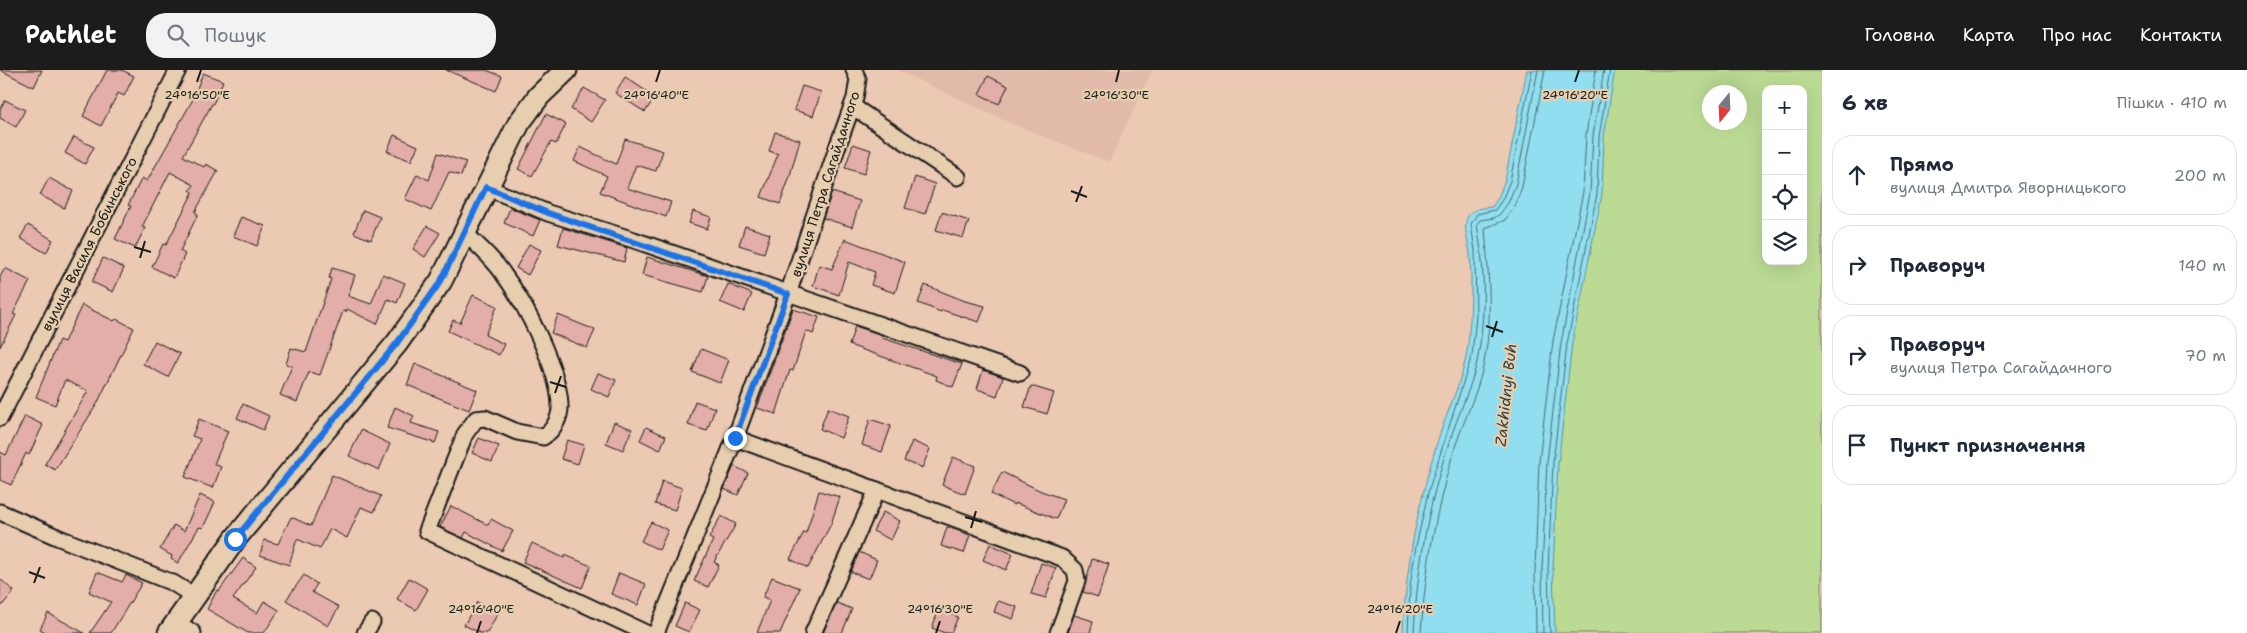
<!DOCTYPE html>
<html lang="uk">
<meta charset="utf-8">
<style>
:root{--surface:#fff;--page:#f2f2f3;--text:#1f2937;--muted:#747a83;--line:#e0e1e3;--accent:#1c1c1c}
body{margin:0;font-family:"Shantell Sans",sans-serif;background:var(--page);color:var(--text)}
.controls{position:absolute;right:15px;top:15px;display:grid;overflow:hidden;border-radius:10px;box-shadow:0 5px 20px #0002}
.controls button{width:45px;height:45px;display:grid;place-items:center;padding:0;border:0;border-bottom:1px solid var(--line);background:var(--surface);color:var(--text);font:25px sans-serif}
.compass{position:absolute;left:1702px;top:15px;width:45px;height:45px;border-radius:50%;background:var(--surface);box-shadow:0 5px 20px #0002;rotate:198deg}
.stop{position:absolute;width:15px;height:15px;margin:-11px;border:4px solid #1a73e8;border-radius:50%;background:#fff}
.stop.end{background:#1a73e8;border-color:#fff;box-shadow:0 1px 5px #0008}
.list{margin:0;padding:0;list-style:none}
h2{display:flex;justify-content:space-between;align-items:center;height:65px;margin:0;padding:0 20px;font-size:21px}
h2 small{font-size:16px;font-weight:400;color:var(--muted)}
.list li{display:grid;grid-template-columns:32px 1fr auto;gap:15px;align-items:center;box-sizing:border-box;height:80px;margin:0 10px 10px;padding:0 10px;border:1px solid var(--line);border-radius:20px}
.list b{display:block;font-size:19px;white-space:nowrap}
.list p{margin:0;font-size:16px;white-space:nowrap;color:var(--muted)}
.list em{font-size:16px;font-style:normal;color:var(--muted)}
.icon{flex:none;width:28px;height:28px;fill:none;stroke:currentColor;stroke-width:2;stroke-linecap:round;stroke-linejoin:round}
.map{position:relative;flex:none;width:1822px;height:563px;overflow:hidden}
header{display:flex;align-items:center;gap:30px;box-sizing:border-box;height:70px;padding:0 25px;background:var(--accent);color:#fff}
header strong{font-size:24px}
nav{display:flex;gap:28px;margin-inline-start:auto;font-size:18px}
.search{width:350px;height:45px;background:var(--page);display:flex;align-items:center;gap:12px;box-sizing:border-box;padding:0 18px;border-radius:20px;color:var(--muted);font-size:19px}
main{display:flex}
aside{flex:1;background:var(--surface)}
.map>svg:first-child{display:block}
.built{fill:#e1baa9}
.green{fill:#bbdb94;stroke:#6c7c58;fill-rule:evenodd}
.water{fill:#90deef;stroke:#62909b}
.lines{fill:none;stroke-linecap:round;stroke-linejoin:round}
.shore{stroke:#4a6a70;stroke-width:1}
.building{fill:#e3ada8;stroke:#1c1c1c}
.street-casing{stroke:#1c1c1c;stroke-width:19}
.secondary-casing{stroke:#1c1c1c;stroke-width:25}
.street{stroke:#e6ceaf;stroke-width:15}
.secondary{stroke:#e6ceaf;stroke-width:21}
.route{stroke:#1a73e8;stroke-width:6}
.ticks{fill:none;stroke:#1c1c1c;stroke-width:2}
.labels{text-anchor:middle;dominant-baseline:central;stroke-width:4.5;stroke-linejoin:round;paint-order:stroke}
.street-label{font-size:14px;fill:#1c1c1c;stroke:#e6ceaf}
.water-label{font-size:15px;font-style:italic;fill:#334346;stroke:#e6ceaf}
.ticks-label{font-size:12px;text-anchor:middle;fill:#1c1c1c;stroke:#e6ceaf;stroke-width:4.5;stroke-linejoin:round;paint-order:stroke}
</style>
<header>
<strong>Pathlet</strong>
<div class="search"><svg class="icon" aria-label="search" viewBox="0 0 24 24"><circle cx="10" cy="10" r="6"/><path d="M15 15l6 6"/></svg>Пошук</div>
<nav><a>Головна</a><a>Карта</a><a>Про нас</a><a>Контакти</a></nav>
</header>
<main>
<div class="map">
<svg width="1822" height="563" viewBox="0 0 1822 563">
<rect width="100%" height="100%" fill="#ecc9b2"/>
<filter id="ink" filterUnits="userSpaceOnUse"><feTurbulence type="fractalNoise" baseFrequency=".02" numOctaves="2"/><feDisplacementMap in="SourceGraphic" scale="10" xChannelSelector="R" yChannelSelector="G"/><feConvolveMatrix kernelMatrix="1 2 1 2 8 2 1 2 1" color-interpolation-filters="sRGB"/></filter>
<g filter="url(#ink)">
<!-- built -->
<polygon class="built" points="897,0 1152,0 1109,92 1010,53"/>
<!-- green -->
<path class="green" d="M1576,0H1822V563H1508ZM1766,19H1803V191H1766ZM1710,22H1740V52H1710Z"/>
<!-- water -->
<path class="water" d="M1527,0H1615L1604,67L1602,124L1572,274L1558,394L1553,500L1555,563H1403C1406,494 1417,439 1437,373C1447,340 1464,309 1468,275C1471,245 1472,214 1470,184C1469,173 1462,157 1468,146C1473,138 1483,138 1492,137L1498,128L1505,110Z"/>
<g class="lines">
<!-- shore -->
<g class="shore">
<polyline points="1408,563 1410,516 1416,476 1429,419 1472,285 1476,246 1475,181 1471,154 1477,144 1495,140 1502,130 1510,111 1532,0"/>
<path d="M1414,563C1417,498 1428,435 1449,373C1458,344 1472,317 1478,287C1484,253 1485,214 1481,181C1480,172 1478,163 1477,154L1480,150L1494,148L1500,144L1508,133L1516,114L1538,0"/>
<path d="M1421,563C1425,499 1436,438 1455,377C1465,347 1480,318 1485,287C1493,244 1488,201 1485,158L1505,150L1515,136L1522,117L1545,0"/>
<polyline points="1536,563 1535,500 1539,392 1553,271 1583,122 1586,65 1596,0"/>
<polyline points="1543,563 1542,500 1547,392 1561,273 1590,123 1593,66 1604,0"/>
<polyline points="1550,563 1548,500 1553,393 1567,274 1597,124 1599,67 1610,0"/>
</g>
</g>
<!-- building -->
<g class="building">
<polygon points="0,0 42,0 34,17"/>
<polygon points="107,0 122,0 134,6 124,26 118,23 101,56 83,46"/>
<polygon points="446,0 486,0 502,6 496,21"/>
<polygon points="203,3 223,11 213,34 212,34 183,86 204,97 206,94 218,101 195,142 198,144 180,181 185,184 174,208 152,197 163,174 166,175 193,122 190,120 194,115 170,102 142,157 145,158 135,178 115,169 131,136 128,135 142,108 147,111 192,31"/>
<polygon points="988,6 1008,16 999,34 979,24"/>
<polygon points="625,7 655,27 645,42 615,23"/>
<polygon points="802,16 821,22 813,46 794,40"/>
<polygon points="584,18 605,30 591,52 571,39"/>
<polygon points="5,30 25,40 16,57 0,48 0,39"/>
<polygon points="546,44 566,54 556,74 551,72 532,106 518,99"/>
<polygon points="775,62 800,70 789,109 780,134 761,127 778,84 769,81"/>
<polygon points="394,65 418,76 411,91 387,81"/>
<polygon points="74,67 94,77 85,94 65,83"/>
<polygon points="625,69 663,81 656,101 636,95 627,118 671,132 666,147 600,122 607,106 574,91 580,77 616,94"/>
<polygon points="853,74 871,80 864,104 845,98"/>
<polygon points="438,83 466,92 461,106 449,102 431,141 405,129 417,104 429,110"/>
<polygon points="915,107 935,114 925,144 905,138"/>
<polygon points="49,108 73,121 64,138 40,125"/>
<polygon points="832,122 860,131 852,157 823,148"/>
<polygon points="510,138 540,150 533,166 504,153"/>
<polygon points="363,140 380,147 371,170 354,163"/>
<polygon points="693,141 711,147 707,159 689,153"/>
<polygon points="942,142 969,151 963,168 936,160"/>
<polygon points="241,147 265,156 257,176 233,166"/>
<polygon points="28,155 53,170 46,183 20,168"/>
<polygon points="427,156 440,163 425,187 413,179"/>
<polygon points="745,156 770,164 764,183 739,175"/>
<polygon points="563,158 627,178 624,192 558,175"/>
<polygon points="845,169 905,192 895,223 871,215 875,202 849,192 839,225 813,216 819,195 832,199"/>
<polygon points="529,174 541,180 528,205 516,198"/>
<polygon points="647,187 708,206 703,222 642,205"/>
<polygon points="103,188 124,198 113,222 92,212"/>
<polygon points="5,198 30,211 13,244 16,245 0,277 0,207"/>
<polygon points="332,198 355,205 348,226 371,234 383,204 405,213 397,233 388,229 377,254 347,239 346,242 343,241 320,305 309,302 297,332 280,325 292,296 286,294 291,278 306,282 331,209 329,208"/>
<polygon points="728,214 752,224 744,242 720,232"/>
<polygon points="925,215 965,231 985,236 979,252 942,240 941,242 918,233"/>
<polygon points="473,225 497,236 485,265 504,274 499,285 448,261 453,250 460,253"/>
<polygon points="82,235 114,251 116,249 134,258 97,334 55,400 45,394 88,321 65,310 55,335 36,327 59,270 64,272"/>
<polygon points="793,239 819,247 813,264 806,261 793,301 790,300 776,344 757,338"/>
<polygon points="558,245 595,260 587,278 551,263"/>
<polygon points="855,256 882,265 882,268 962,294 953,317 936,310 937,306 849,275"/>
<polygon points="155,271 180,284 168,307 143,294"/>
<polygon points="701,279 729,290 720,313 692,302"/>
<polygon points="415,294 477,320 469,340 407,315"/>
<polygon points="983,300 1003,307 997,326 977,319"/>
<polygon points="598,303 616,310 609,327 591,319"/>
<polygon points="1031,316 1054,323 1047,344 1024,337"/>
<polygon points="695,331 715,338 707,361 688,355"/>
<polygon points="243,334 269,346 263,360 237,348"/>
<polygon points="395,337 414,346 411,353 439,362 435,373 387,358"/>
<polygon points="828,338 849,346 841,368 820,359"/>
<polygon points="25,346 43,355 29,385 26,383 11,415 0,410 0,382 6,385"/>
<polygon points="199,349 228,361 214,394 221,397 213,418 185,407 200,369 192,366"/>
<polygon points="870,349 891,356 882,382 862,375"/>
<polygon points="614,352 632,359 623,380 606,373"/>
<polygon points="646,357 666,366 660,380 640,370"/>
<polygon points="361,360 390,374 379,400 349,386"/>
<polygon points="479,368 499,376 492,392 472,383"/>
<polygon points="567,370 584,375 578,394 561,389"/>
<polygon points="912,371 930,379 922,398 904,391"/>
<polygon points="953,387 975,396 965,424 942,415"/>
<polygon points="734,396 748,403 738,425 724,419"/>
<polygon points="1002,402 1041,421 1064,429 1056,449 1015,433 1014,435 991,424"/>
<polygon points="332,405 381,426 374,442 361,437 347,468 330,459 320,479 297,469 289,495 260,485 264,470 278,474 291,447 311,456"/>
<polygon points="662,411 682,418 675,440 655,434"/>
<polygon points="819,421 840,427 831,454 808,498 790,489 804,462 806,463"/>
<polygon points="200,425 215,432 203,458 199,457 178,493 171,489 172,486 160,479 174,455 184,461"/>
<polygon points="451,436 488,455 491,449 513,461 502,481 466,462 463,468 440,457"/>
<polygon points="883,442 900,451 891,470 873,461"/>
<polygon points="721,446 736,454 714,492 719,495 708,517 694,511 713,470 709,468"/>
<polygon points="651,452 668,460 659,480 641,471"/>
<polygon points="947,457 970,465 964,483 941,476"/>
<polygon points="532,473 564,488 565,485 591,496 582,518 523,492"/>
<polygon points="990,474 1013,484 1006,500 983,490"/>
<polygon points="859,482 877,490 869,509 851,502"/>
<polygon points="243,488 256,497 233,529 257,543 264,531 279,540 264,563 248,563 207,539 217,520 219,521"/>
<polygon points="1092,489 1109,494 1098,527 1083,522"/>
<polygon points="1041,493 1056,498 1046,528 1031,524"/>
<polygon points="97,502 122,512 126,505 142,513 111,563 90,563 111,532 89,522"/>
<polygon points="619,503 646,514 638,535 611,524"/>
<polygon points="304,505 317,514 312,522 339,537 328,556 286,530"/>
<polygon points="772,507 800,518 780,563 757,563 770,530 763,527"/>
<polygon points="409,508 428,519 416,540 397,529"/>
<polygon points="0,509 14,521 0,538"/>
<polygon points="998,531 1017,537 1013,549 994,542"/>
<polygon points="477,532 498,543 487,563 480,563 464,555"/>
<polygon points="685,533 700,540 689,562 675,556"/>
<polygon points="837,533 852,539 842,563 823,563"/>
<polygon points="939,539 958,547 951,563 945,563 932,558"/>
<polygon points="48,543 84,563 47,563 40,559"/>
<polygon points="1074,545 1093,551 1090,563 1068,563"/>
</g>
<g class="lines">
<!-- street casing -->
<g class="street-casing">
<g id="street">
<polyline points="852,36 958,107"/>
<polyline points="486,117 548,143 634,170 1020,303"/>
<path d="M465,163C478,176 494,189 504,205C525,233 559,300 560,335C561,347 553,361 543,367L517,362L485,348L476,349L465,364L427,461L646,563"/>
<polyline points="0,348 178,0"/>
<polyline points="735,368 1062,488 1075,500 1077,511 1058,563"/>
<polyline points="0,442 57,467 173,513 194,526"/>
<polyline points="177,552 193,563"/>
<polyline points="365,563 372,552"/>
<polyline points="656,563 735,368 788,224 838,75 855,28 858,9 854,0"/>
<polyline points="813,563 877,420"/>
</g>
</g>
<!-- secondary casing -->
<g class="secondary-casing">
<polyline id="secondary" points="169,563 235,469 397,273 441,211 519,53 539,26 566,0"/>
</g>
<!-- street -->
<use href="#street" class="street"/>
<!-- secondary -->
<use href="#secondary" class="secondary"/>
</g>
</g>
<g class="lines" filter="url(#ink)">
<!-- route -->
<polyline class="route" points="235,469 397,273 441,211 486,117 548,143 788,224 735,368"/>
</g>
<!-- ticks -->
<path class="ticks" d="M197,12L201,0M656,12L660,0M1116,12L1119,0M1575,12L1579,0M1071,121L1087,127M1076,132L1082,116M134,177L151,182M140,188L145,171M1486,256L1503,262M1492,267L1497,251M550,312L566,317M555,323L561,306M965,447L982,452M971,458L976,441M29,502L45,508M34,513L40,497M477,563L481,551M936,563L940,551M1396,563L1400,551"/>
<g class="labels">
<!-- street labels -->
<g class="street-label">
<text transform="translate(825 114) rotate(-72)">вулиця Петра Сагайдачного</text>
<text transform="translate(89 174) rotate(-63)">вулиця Василя Бобинського</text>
</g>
<!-- water labels -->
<g class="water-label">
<text transform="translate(1506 325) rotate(-84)">Zakhidnyi Buh</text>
</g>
</g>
<g class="ticks-label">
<text x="197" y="29">24°16'50"E</text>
<text x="656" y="29">24°16'40"E</text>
<text x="1116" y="29">24°16'30"E</text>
<text x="1575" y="29">24°16'20"E</text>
<text x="481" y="543">24°16'40"E</text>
<text x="940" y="543">24°16'30"E</text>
<text x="1400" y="543">24°16'20"E</text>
</g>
</svg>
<div class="controls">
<button>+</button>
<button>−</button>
<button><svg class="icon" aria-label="locate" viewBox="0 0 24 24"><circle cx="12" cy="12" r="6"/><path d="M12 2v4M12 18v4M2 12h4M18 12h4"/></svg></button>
<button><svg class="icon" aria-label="layers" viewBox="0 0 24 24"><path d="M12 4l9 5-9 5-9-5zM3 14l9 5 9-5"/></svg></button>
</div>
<svg class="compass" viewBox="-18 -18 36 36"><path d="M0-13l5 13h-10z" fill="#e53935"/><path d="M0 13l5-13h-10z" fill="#747a83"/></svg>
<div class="stop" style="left:235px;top:469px"></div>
<div class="stop end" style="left:735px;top:368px"></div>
</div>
<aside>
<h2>6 хв<small>Пішки · 410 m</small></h2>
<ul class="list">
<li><svg class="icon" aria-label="ahead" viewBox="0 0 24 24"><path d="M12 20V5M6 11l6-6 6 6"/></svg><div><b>Прямо</b><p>вулиця Дмитра Яворницького</p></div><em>200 m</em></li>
<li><svg class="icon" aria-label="right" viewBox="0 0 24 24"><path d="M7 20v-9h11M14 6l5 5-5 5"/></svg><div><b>Праворуч</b></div><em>140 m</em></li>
<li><svg class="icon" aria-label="right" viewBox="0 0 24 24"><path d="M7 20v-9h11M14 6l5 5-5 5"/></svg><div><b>Праворуч</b><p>вулиця Петра Сагайдачного</p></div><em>70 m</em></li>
<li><svg class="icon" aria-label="arrive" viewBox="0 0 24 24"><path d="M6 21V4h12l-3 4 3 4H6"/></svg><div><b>Пункт призначення</b></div></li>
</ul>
</aside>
</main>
